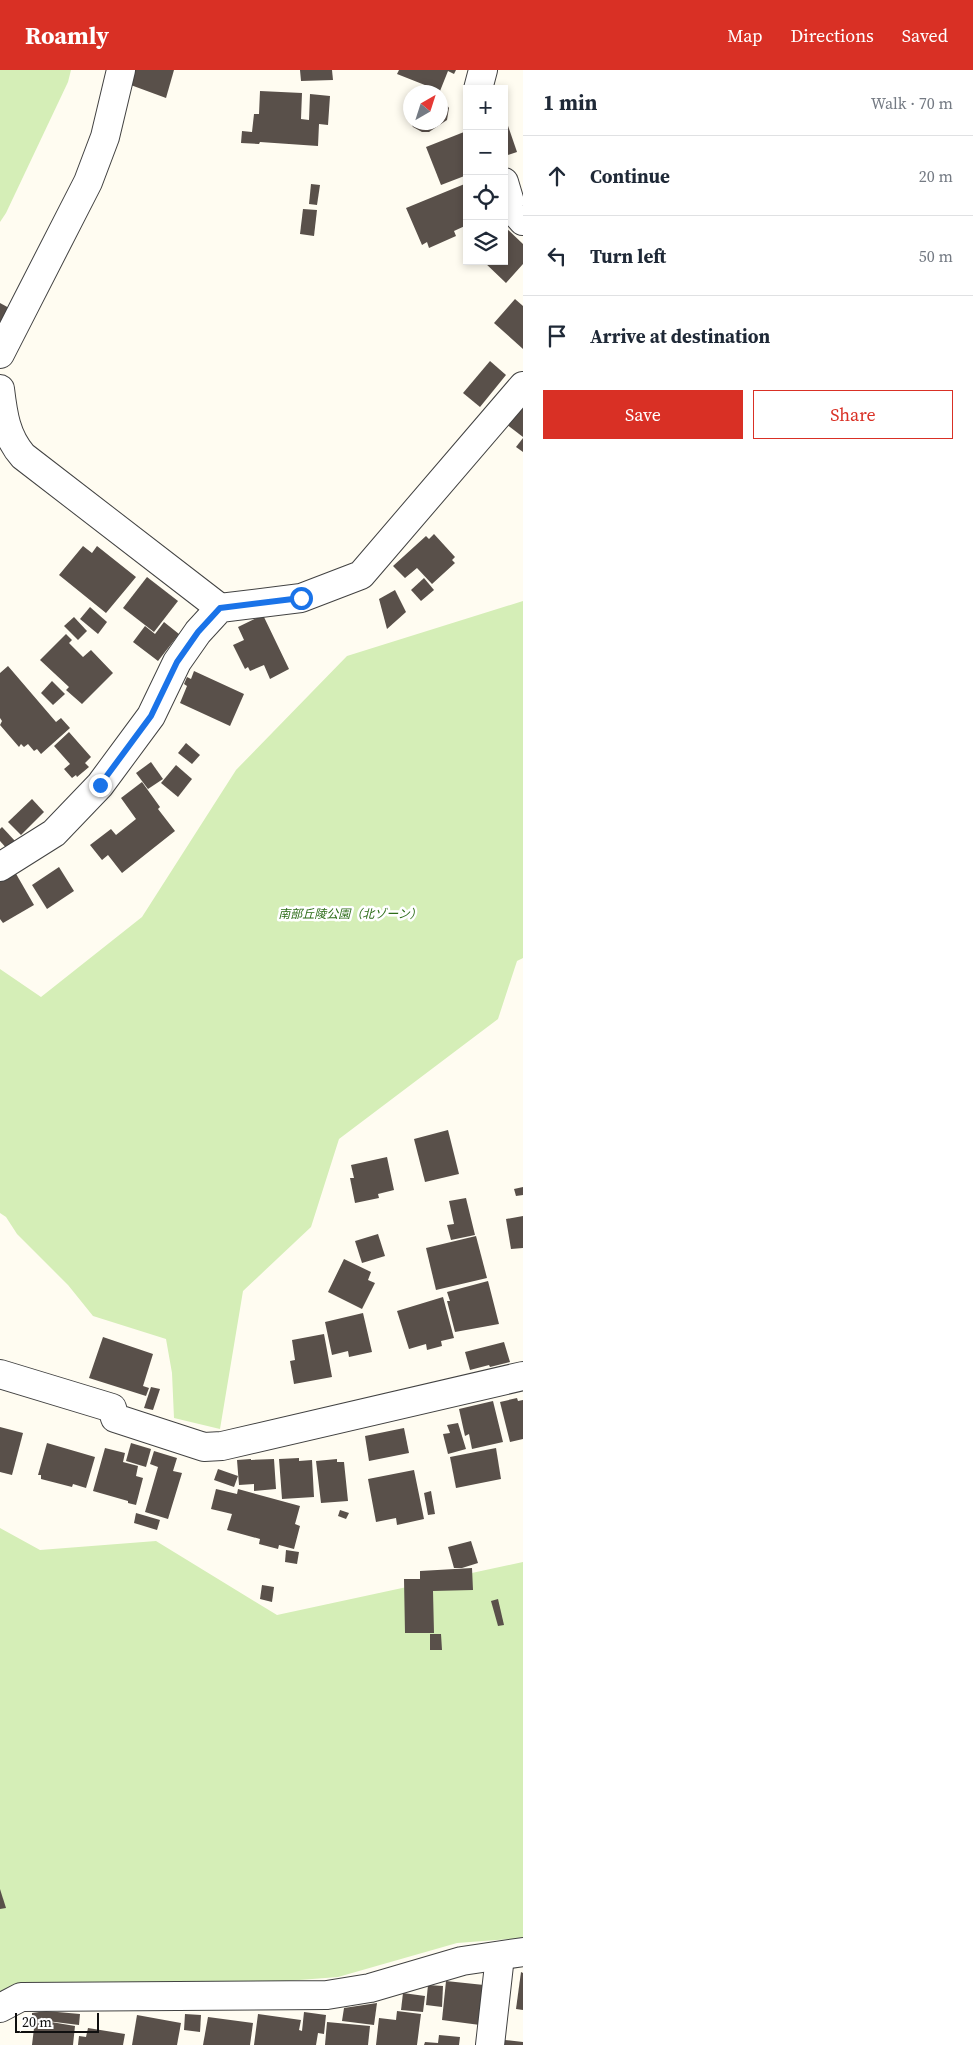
<!DOCTYPE html>
<meta charset="utf-8">
<style>
:root{--surface:#fff;--page:#f6f6f7;--text:#1f2937;--muted:#747a83;--line:#e0e1e3;--accent:#d93025}
body{margin:0;font-family:"Source Serif 4","Noto Sans JP",serif;background:var(--page);color:var(--text)}
.controls{position:absolute;right:15px;top:15px;display:grid;overflow:hidden;border-radius:0px;box-shadow:0 2px 8px #0003}
.controls button{width:45px;height:45px;display:grid;place-items:center;padding:0;border:0;border-bottom:1px solid var(--line);background:var(--surface);color:var(--text);font:25px sans-serif}
.compass{position:absolute;left:403px;top:15px;width:45px;height:45px;border-radius:50%;background:var(--surface);box-shadow:0 2px 8px #0003;rotate:39deg}
.scale{position:absolute;left:15px;bottom:12px;width:84px;box-sizing:border-box;padding-left:5px;border:2px solid #0f0f0f;border-top:0;font-size:14px;line-height:18px;white-space:nowrap;color:#0f0f0f;-webkit-text-stroke:4px #fff;paint-order:stroke}
.stop{position:absolute;width:15px;height:15px;margin:-11px;border:4px solid #1a73e8;border-radius:50%;background:#fff}
.stop.end{background:#1a73e8;border-color:#fff;box-shadow:0 1px 5px #0008}
.list{margin:0;padding:0;list-style:none}
h2{display:flex;justify-content:space-between;align-items:center;height:65px;margin:0;padding:0 20px;font-size:21px}
h2 small{font-size:16px;font-weight:400;color:var(--muted)}
.list li{display:grid;grid-template-columns:32px 1fr auto;gap:15px;align-items:center;box-sizing:border-box;height:80px;padding:0 20px;border-top:1px solid var(--line)}
.list b{display:block;font-size:19px;white-space:nowrap}
.list em{font-size:16px;font-style:normal;color:var(--muted)}
.actions{display:flex;gap:10px;padding:15px 20px}
.actions a{flex:1;padding:11px 0;border:1px solid var(--accent);border-radius:0px;text-align:center;font-size:18px;color:var(--accent)}
.actions .main{background:var(--accent);color:#fff}
.icon{flex:none;width:28px;height:28px;fill:none;stroke:currentColor;stroke-width:2;stroke-linecap:round;stroke-linejoin:round}
.map{position:relative;flex:none;width:523px;height:1975px;overflow:hidden}
header{display:flex;align-items:center;gap:30px;box-sizing:border-box;height:70px;padding:0 25px;background:var(--accent);color:#fff}
header strong{font-size:24px}
nav{display:flex;gap:28px;margin-inline-start:auto;font-size:18px}
main{display:flex}
aside{flex:1;background:var(--surface)}
.map>svg:first-child{display:block}
.green{fill:#d5eeb7}
.building{fill:#59504a}
.lines{fill:none;stroke-linecap:round;stroke-linejoin:round}
.minor-casing{stroke:#424242;stroke-width:30}
.minor{stroke:#fff;stroke-width:28}
.route{stroke:#1a73e8;stroke-width:6}
.labels{text-anchor:middle;dominant-baseline:central;stroke-width:5;stroke-linejoin:round;paint-order:stroke}
.park-label{font-size:12px;font-style:italic;fill:#2d6d19;stroke:#fff}
</style>
<header>
<strong>Roamly</strong>
<nav><a>Map</a><a>Directions</a><a>Saved</a></nav>
</header>
<main>
<div class="map">
<svg width="523" height="1975" viewBox="0 0 523 1975">
<rect width="100%" height="100%" fill="#fffcf1"/>
<!-- green -->
<g class="green">
<polygon points="0,0 71,0 68,12 6,143 0,152"/>
<polygon points="523,531 523,888 517,891 498,949 339,1069 311,1157 243,1221 220,1359 174,1348 172,1303 166,1269 93,1246 68,1215 17,1164 6,1147 0,1143 0,899 41,927 142,847 236,700 347,586"/>
<polygon points="0,1458 40,1480 156,1471 277,1545 523,1492 523,1868 457,1873 338,1907 0,1933"/>
</g>
<!-- building -->
<g class="building">
<polygon points="134,0 174,0 166,28 128,14"/>
<polygon points="300,0 332,0 333,10 301,11"/>
<polygon points="399,0 456,0 454,4 448,1 440,21 397,4"/>
<polygon points="427,19 432,20 439,22 417,22"/>
<polygon points="260,21 302,23 301,49 309,50 310,24 330,26 328,55 319,54 318,76 260,72 259,74 241,73 242,61 252,62 254,44 259,44"/>
<polygon points="440,25 449,38 447,50 429,62 422,62 413,57 406,45 408,28 410,26 410,52 440,52"/>
<polygon points="506,50 517,82 505,86 504,51"/>
<polygon points="464,62 467,70 467,105 441,115 426,77"/>
<polygon points="467,113 467,155 454,161 456,166 429,178 427,172 422,175 406,138"/>
<polygon points="311,114 320,115 317,135 309,134"/>
<polygon points="303,139 317,140 314,166 300,164"/>
<polygon points="504,156 523,174 523,194 506,213 483,191 504,191"/>
<polygon points="515,229 523,236 523,279 494,253"/>
<polygon points="0,233 11,239 0,260"/>
<polygon points="490,291 506,305 480,337 463,323"/>
<polygon points="523,325 523,367 502,351"/>
<polygon points="523,368 523,382 516,377"/>
<polygon points="434,464 455,487 452,490 455,493 432,514 417,498 405,508 393,496 426,466 429,469"/>
<polygon points="83,476 92,483 97,476 136,507 106,543 59,505"/>
<polygon points="147,507 178,531 154,562 123,538"/>
<polygon points="424,508 434,520 421,531 411,520"/>
<polygon points="395,520 406,542 387,559 379,529"/>
<polygon points="90,537 107,552 98,564 80,549"/>
<polygon points="263,545 289,599 270,609 264,595 250,601 248,597 245,599 233,575 244,570 238,557"/>
<polygon points="74,547 87,561 78,570 64,556"/>
<polygon points="164,552 179,564 158,591 133,572 145,556 155,564"/>
<polygon points="66,564 72,570 69,573 83,587 91,580 113,603 82,634 66,620 69,617 40,590"/>
<polygon points="8,596 56,652 61,648 70,658 41,684 37,679 34,681 28,674 24,677 21,674 19,677 0,655 2,651 0,648 0,603"/>
<polygon points="194,601 244,624 230,656 180,633 187,616 184,614 187,607 191,609"/>
<polygon points="52,611 65,624 53,635 41,623"/>
<polygon points="69,662 91,687 85,693 89,697 77,707 76,705 72,708 64,699 70,694 54,676"/>
<polygon points="186,673 200,685 192,694 178,683"/>
<polygon points="151,692 163,709 148,719 136,703"/>
<polygon points="176,695 192,709 178,727 161,713"/>
<polygon points="142,712 160,737 158,739 175,761 122,803 108,785 102,790 90,775 111,759 116,765 136,749 121,728"/>
<polygon points="32,729 44,742 21,765 8,752"/>
<polygon points="2,757 16,772 8,780 0,771 0,759"/>
<polygon points="59,797 74,821 47,839 32,815"/>
<polygon points="15,802 34,835 3,853 0,849 0,811"/>
<polygon points="448,1060 459,1104 425,1112 414,1069"/>
<polygon points="387,1087 394,1120 378,1124 379,1128 355,1133 350,1108 354,1108 351,1095"/>
<polygon points="523,1117 523,1125 516,1126 514,1119"/>
<polygon points="466,1128 475,1165 451,1170 447,1155 454,1154 449,1131"/>
<polygon points="523,1146 523,1178 511,1179 506,1149"/>
<polygon points="378,1164 385,1186 362,1193 355,1171"/>
<polygon points="476,1166 487,1208 436,1220 426,1178"/>
<polygon points="344,1189 371,1202 368,1210 375,1213 362,1239 328,1222"/>
<polygon points="488,1211 499,1254 455,1262 447,1231 450,1231 447,1222"/>
<polygon points="443,1227 454,1268 441,1271 442,1276 427,1280 426,1274 409,1279 397,1241"/>
<polygon points="363,1243 372,1282 349,1287 348,1281 332,1285 325,1252"/>
<polygon points="324,1264 332,1307 294,1314 290,1291 295,1290 292,1270"/>
<polygon points="103,1267 153,1284 143,1316 149,1318 146,1326 89,1308"/>
<polygon points="504,1272 510,1292 490,1297 489,1295 470,1300 465,1282"/>
<polygon points="151,1317 160,1319 153,1340 144,1338"/>
<polygon points="517,1328 518,1331 523,1330 523,1369 510,1372 500,1332"/>
<polygon points="493,1331 503,1372 472,1379 469,1364 465,1366 459,1339"/>
<polygon points="458,1353 466,1379 448,1384 443,1364 450,1363 447,1355"/>
<polygon points="0,1357 23,1363 12,1405 0,1402"/>
<polygon points="404,1358 409,1383 369,1391 365,1366"/>
<polygon points="47,1373 95,1387 86,1418 73,1414 72,1417 41,1409 41,1405 38,1405"/>
<polygon points="131,1373 151,1379 146,1397 126,1391"/>
<polygon points="105,1378 125,1383 123,1392 138,1396 136,1406 143,1408 136,1435 128,1433 128,1431 93,1421"/>
<polygon points="496,1378 501,1409 456,1418 450,1387"/>
<polygon points="154,1381 177,1388 173,1401 182,1403 168,1449 145,1442 158,1397 150,1394"/>
<polygon points="299,1388 299,1391 312,1390 314,1427 282,1429 279,1389"/>
<polygon points="251,1389 251,1390 274,1389 276,1419 254,1421 254,1414 239,1415 237,1390"/>
<polygon points="337,1389 337,1392 344,1392 348,1431 321,1433 316,1391"/>
<polygon points="218,1399 238,1406 234,1417 214,1410"/>
<polygon points="414,1400 424,1449 397,1455 396,1448 376,1452 368,1409"/>
<polygon points="216,1419 237,1424 238,1419 300,1436 295,1454 300,1456 294,1479 279,1475 278,1479 259,1474 260,1469 227,1460 232,1444 211,1439"/>
<polygon points="431,1421 435,1444 428,1445 424,1423"/>
<polygon points="340,1440 349,1443 346,1449 338,1446"/>
<polygon points="136,1443 160,1450 157,1460 134,1453"/>
<polygon points="471,1471 478,1493 462,1498 454,1498 448,1477"/>
<polygon points="286,1480 299,1482 297,1494 285,1492"/>
<polygon points="472,1498 473,1520 433,1521 434,1563 405,1563 404,1509 420,1509 420,1501"/>
<polygon points="262,1515 274,1517 272,1532 260,1529"/>
<polygon points="498,1529 504,1555 498,1556 491,1531"/>
<polygon points="430,1564 441,1564 442,1580 430,1580"/>
<polygon points="0,1819 6,1838 0,1839"/>
<polygon points="521,1902 523,1903 523,1940 516,1939"/>
<polygon points="446,1911 484,1915 480,1955 442,1950"/>
<polygon points="428,1915 443,1916 442,1937 426,1935"/>
<polygon points="403,1923 425,1926 423,1942 401,1940"/>
<polygon points="377,1933 374,1955 342,1951 344,1938"/>
<polygon points="46,1941 80,1944 79,1955 39,1950 75,1956 73,1975 32,1975 35,1950 32,1950 32,1943"/>
<polygon points="397,1941 421,1944 417,1975 376,1975 379,1948 396,1950"/>
<polygon points="304,1942 326,1945 324,1964 318,1963 316,1975 254,1975 258,1944 301,1950 299,1960 302,1961"/>
<polygon points="185,1944 201,1945 200,1962 184,1960"/>
<polygon points="137,1945 181,1953 177,1975 132,1975"/>
<polygon points="208,1947 253,1953 250,1975 203,1975"/>
<polygon points="327,1952 370,1956 368,1975 325,1975"/>
<polygon points="88,1958 125,1964 123,1975 78,1975 79,1966 86,1967"/>
<polygon points="439,1965 460,1967 459,1975 424,1975 425,1972 438,1973"/>
<polygon points="505,1970 523,1972 523,1975 505,1975"/>
</g>
<g class="lines">
<!-- minor casing -->
<g class="minor-casing">
<g id="minor">
<polyline points="478,19 483,0"/>
<polyline points="504,112 512,139 523,151"/>
<polyline points="0,284 88,112 105,67 121,0"/>
<path d="M0,319C3,344 6,367 23,386L220,538"/>
<polyline points="0,797 54,763 100,715 151,646 177,592 198,562 220,538 301,528 361,505 523,316"/>
<polyline points="0,1304 112,1338 115,1348 204,1377 222,1376 523,1306"/>
<polyline points="0,1938 21,1927 327,1925 370,1918 462,1891 523,1882"/>
<polyline points="490,1975 500,1886"/>
</g>
</g>
<!-- minor -->
<use href="#minor" class="minor"/>
</g>
<g class="lines">
<!-- route -->
<polyline class="route" points="100,715 151,646 177,592 198,562 220,538 301,528"/>
</g>
<g class="labels">
<!-- park labels -->
<g class="park-label">
<text x="350" y="844">南部丘陵公園（北ゾーン）</text>
</g>
</g>
</svg>
<div class="controls">
<button>+</button>
<button>−</button>
<button><svg class="icon" aria-label="locate" viewBox="0 0 24 24"><circle cx="12" cy="12" r="6"/><path d="M12 2v4M12 18v4M2 12h4M18 12h4"/></svg></button>
<button><svg class="icon" aria-label="layers" viewBox="0 0 24 24"><path d="M12 4l9 5-9 5-9-5zM3 14l9 5 9-5"/></svg></button>
</div>
<svg class="compass" viewBox="-18 -18 36 36"><path d="M0-13l5 13h-10z" fill="#e53935"/><path d="M0 13l5-13h-10z" fill="#747a83"/></svg>
<div class="scale">20 m</div>
<div class="stop" style="left:301px;top:528px"></div>
<div class="stop end" style="left:100px;top:715px"></div>
</div>
<aside>
<h2>1 min<small>Walk · 70 m</small></h2>
<ul class="list">
<li><svg class="icon" aria-label="ahead" viewBox="0 0 24 24"><path d="M12 20V5M6 11l6-6 6 6"/></svg><div><b>Continue</b></div><em>20 m</em></li>
<li><svg class="icon" aria-label="left" viewBox="0 0 24 24"><path d="M17 20v-9H6M10 6l-5 5 5 5"/></svg><div><b>Turn left</b></div><em>50 m</em></li>
<li><svg class="icon" aria-label="arrive" viewBox="0 0 24 24"><path d="M6 21V4h12l-3 4 3 4H6"/></svg><div><b>Arrive at destination</b></div></li>
</ul>
<div class="actions"><a class="main">Save</a><a>Share</a></div>
</aside>
</main>
